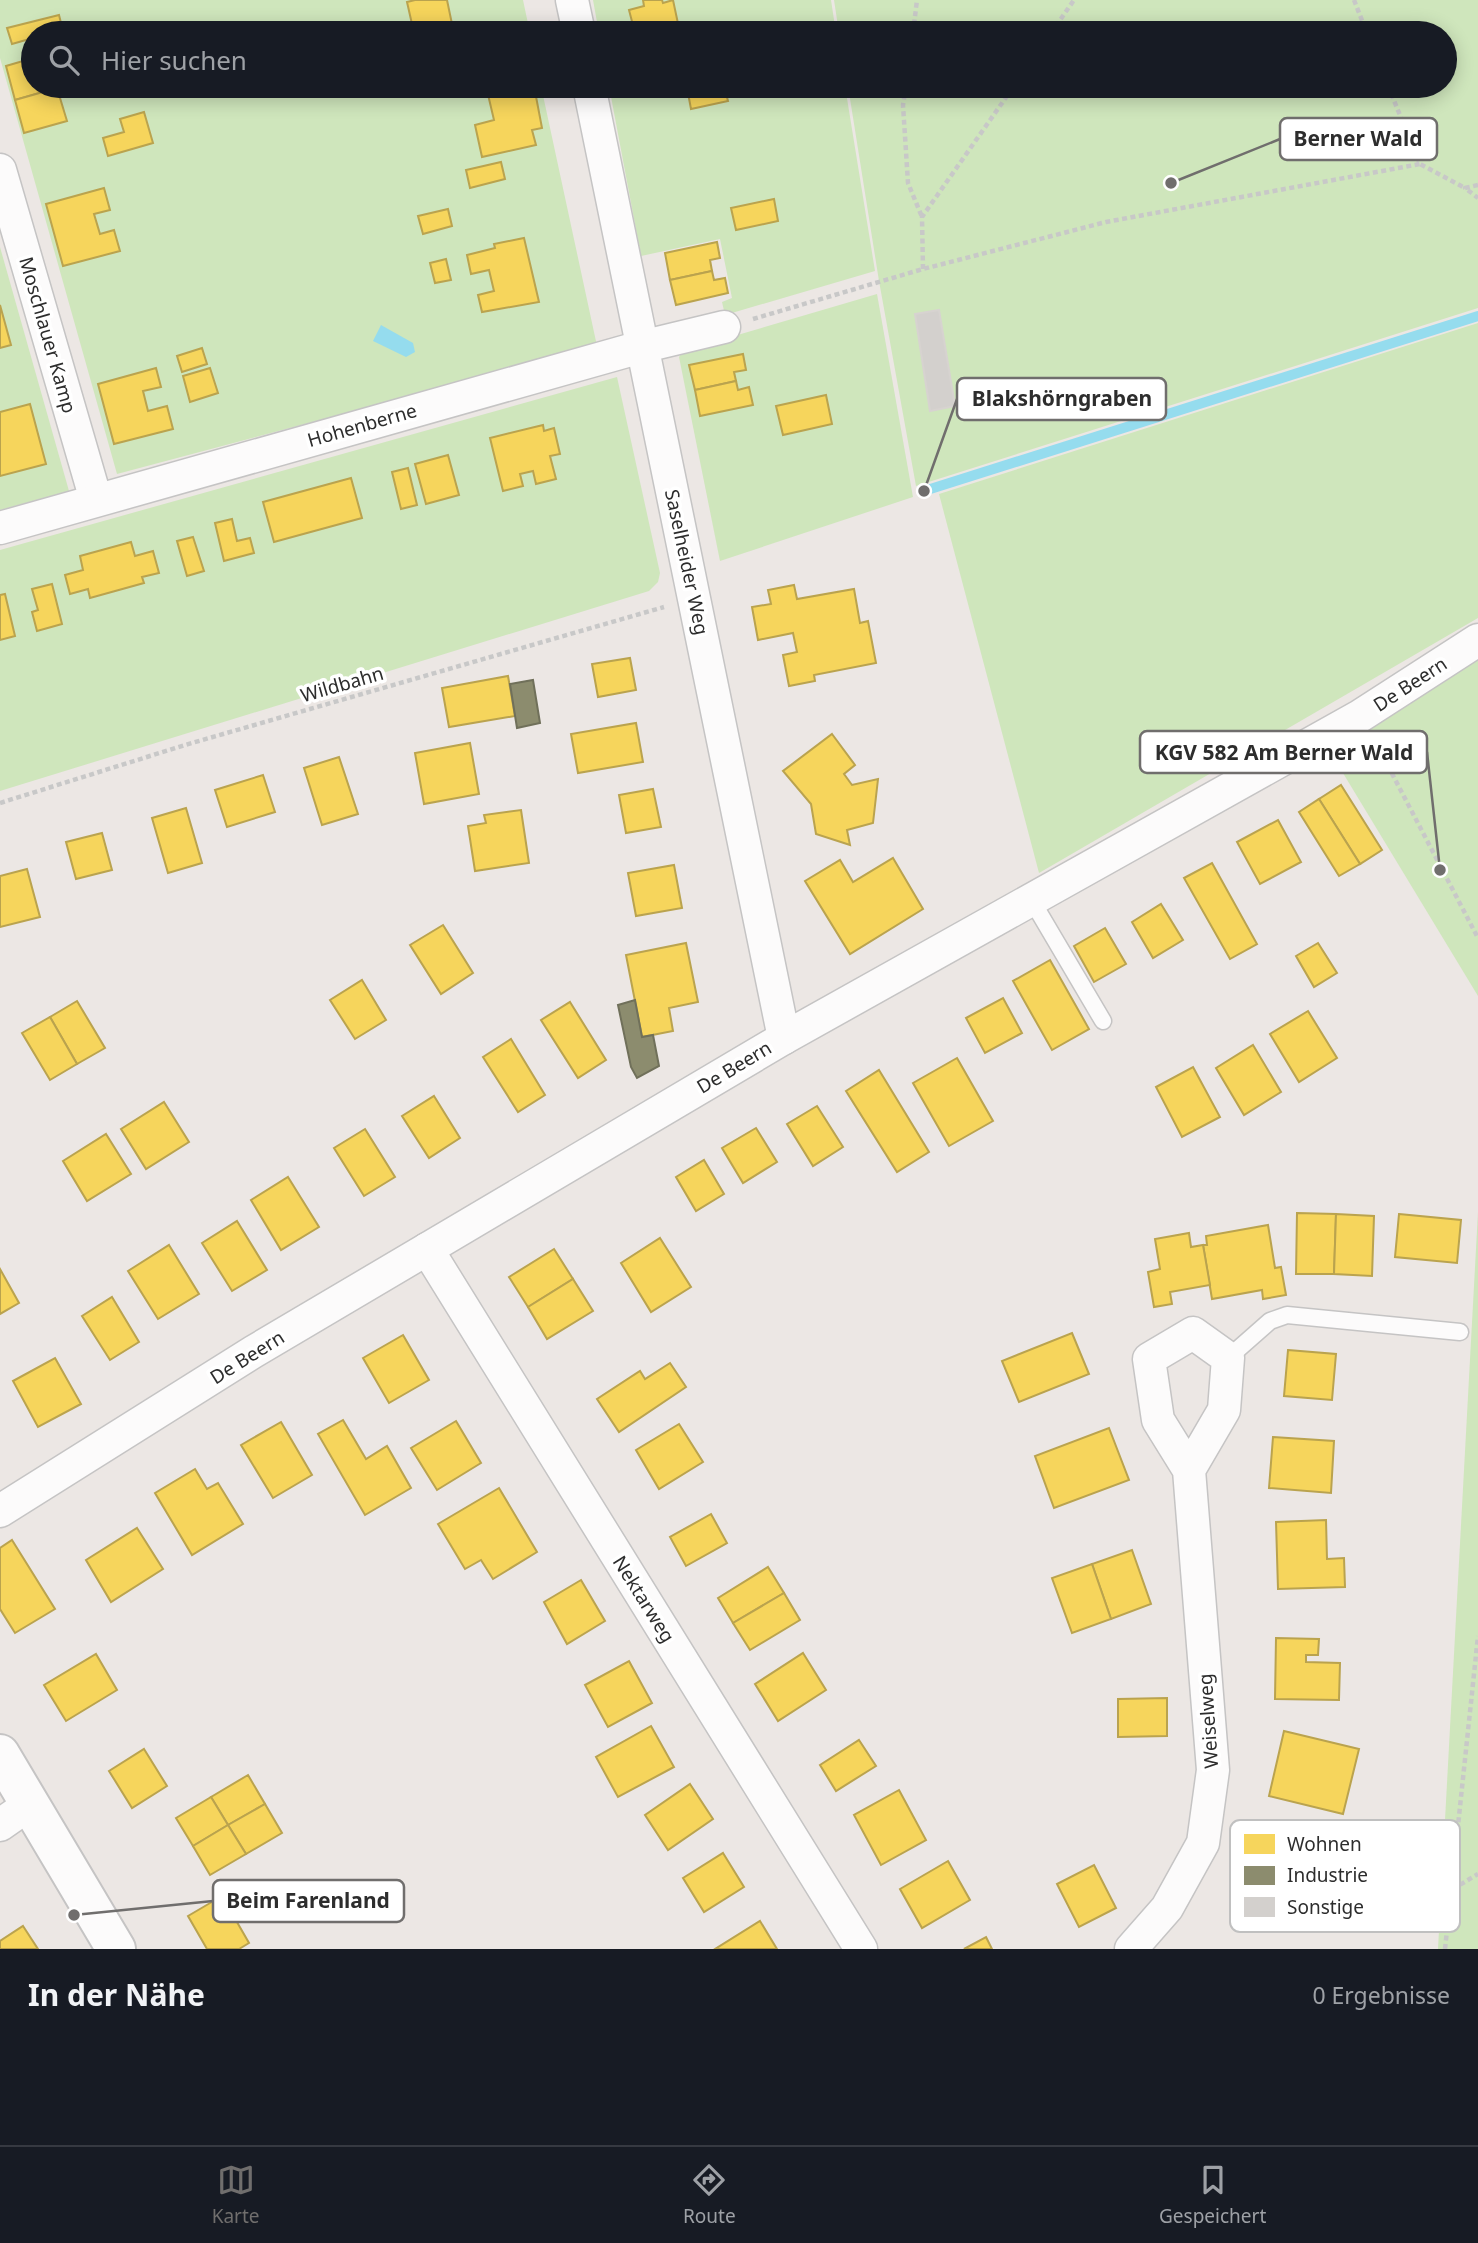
<!DOCTYPE html>
<html lang="de">
<meta charset="utf-8">
<style>
:root{--surface:#171b24;--page:#242831;--text:#f1f3f6;--muted:#9ea1a6;--line:#363941;--accent:#706e6d}
body{margin:0;font-family:"Noto Sans",sans-serif;background:var(--page);color:var(--text)}
.list{margin:0;padding:0;list-style:none}
h2{display:flex;justify-content:space-between;align-items:center;height:91px;margin:0;padding:0 28px;font-size:30px}
h2 small{font-size:23px;font-weight:400;color:var(--muted)}
.icon{flex:none;width:38px;height:38px;fill:none;stroke:currentColor;stroke-width:2;stroke-linecap:round;stroke-linejoin:round}
.map{position:relative;flex:none;width:1478px;height:1949px;overflow:hidden}
.search{position:absolute;background:var(--surface);box-shadow:0 4px 18px #0003;left:21px;right:21px;top:21px;height:77px;display:flex;align-items:center;gap:18px;box-sizing:border-box;padding:0 24px;border-radius:38px;color:var(--muted);font-size:26px}
.sheet{height:196px;background:var(--surface)}
nav{display:flex;justify-content:space-around;align-items:center;box-sizing:border-box;height:98px;border-top:2px solid var(--line);background:var(--surface);font-size:19px;color:var(--muted)}
nav a{display:grid;justify-items:center;gap:4px}
nav .on{color:var(--accent)}
.map>svg:first-child{display:block}
.green{fill:#cfe6bc}
.water{fill:#95dcee}
.homes{fill:#f6d55c;stroke:#baa34e;stroke-width:2}
.industry{fill:#8c8c6e;stroke:#70705a;stroke-width:2}
.lines{fill:none;stroke-linecap:round;stroke-linejoin:round}
.stream{stroke:#95dcee;stroke-width:10}
.building{fill:#d3d0cd;stroke:#d7d3d0;stroke-width:2}
.lane-casing{stroke:#c5c4c4;stroke-width:19}
.street-casing{stroke:#c5c4c4;stroke-width:35}
.secondary-casing{stroke:#c5c4c4;stroke-width:42}
.path{stroke:#c8c8c8;stroke-width:4.5;stroke-dasharray:5 3.5;stroke-linecap:butt}
.lane{stroke:#fcfbfb;stroke-width:16}
.street{stroke:#fcfbfb;stroke-width:32}
.secondary{stroke:#fcfbfb;stroke-width:38}
.labels{text-anchor:middle;dominant-baseline:central;stroke-width:7;stroke-linejoin:round;paint-order:stroke}
.street-label{font-size:19px;fill:#2d2d2d;stroke:#fff}
.key{fill:#fff;stroke:#c0c0c0;stroke-width:2}
.key-label{font-size:19px;fill:#2d2d2d}
.leader{fill:none;stroke:#706e6d;stroke-width:2.5}
.callout-dot{fill:#706e6d;stroke:#fff;stroke-width:2.5}
.callout{fill:#fff;stroke:#706e6d;stroke-width:2.5}
.callout-label{font-size:21px;text-anchor:middle;font-weight:bold;fill:#2d2d2d}
</style>
<div class="map">
<svg width="1478" height="1949" viewBox="0 0 1478 1949">
<rect width="100%" height="100%" fill="#ece7e4"/>
<!-- green -->
<g class="green">
<polygon points="0,0 523,0 530,33 33,33 33,86 541,86 597,346 117,474 0,58"/>
<polygon points="593,0 831,0 836,33 599,33"/>
<polygon points="834,0 1478,0 1478,308 916,486 879,281 848,86 1445,86 1445,33 839,33"/>
<polygon points="609,86 845,86 875,271 725,315 722,302 732,298 720,239 641,256"/>
<polygon points="0,247 69,491 0,510"/>
<polygon points="877,294 913,497 720,561 679,357 683,351"/>
<polygon points="1478,323 1478,618 1039,873 939,494"/>
<polygon points="617,377 660,573 658,582 649,591 0,791 0,550"/>
<polygon points="1478,653 1478,996 1326,745"/>
<polygon points="1478,1212 1478,1949 1438,1949"/>
</g>
<!-- water -->
<polygon class="water" points="381,325 413,343 415,352 406,357 373,341"/>
<!-- homes -->
<g class="homes">
<polygon points="415,0 447,0 452,24 414,33 407,2"/>
<polygon points="643,0 662,0 663,3 673,0 680,33 635,33 629,10 644,6"/>
<polygon points="59,15 63,31 33,33 33,38 12,44 7,28"/>
<polygon points="33,58 33,86 57,86 57,88 15,100 6,66"/>
<polygon points="486,86 534,86 542,128 532,130 536,145 482,157 475,125 494,120"/>
<polygon points="724,86 728,101 691,109 688,93"/>
<polygon points="57,88 67,121 24,133 15,100"/>
<polygon points="144,112 153,143 108,156 103,138 124,132 120,119"/>
<polygon points="501,162 505,179 470,188 466,170"/>
<polygon points="104,188 110,210 94,214 100,234 114,230 120,251 63,266 46,204"/>
<polygon points="774,199 778,221 736,230 731,208"/>
<polygon points="448,209 452,226 423,234 418,216"/>
<polygon points="524,238 539,302 482,312 478,295 494,291 489,270 471,274 467,255 495,248 494,244"/>
<polygon points="717,242 720,258 710,260 712,271 670,280 665,253"/>
<polygon points="446,259 451,280 435,283 430,263"/>
<polygon points="712,271 714,280 725,278 728,293 676,305 670,280"/>
<polygon points="0,305 11,345 0,348"/>
<polygon points="202,348 207,364 182,372 177,356"/>
<polygon points="743,354 746,370 734,372 736,381 695,390 689,365"/>
<polygon points="156,368 161,387 143,391 148,411 167,406 173,429 114,444 98,384"/>
<polygon points="210,368 218,393 190,402 183,376"/>
<polygon points="736,381 738,390 749,387 753,405 700,416 695,390"/>
<polygon points="826,395 832,424 783,435 776,406"/>
<polygon points="30,404 46,464 0,476 0,412"/>
<polygon points="543,425 544,431 554,428 560,454 550,456 556,479 536,484 533,471 520,474 523,486 503,491 490,438"/>
<polygon points="448,455 459,495 426,504 415,464"/>
<polygon points="408,468 417,505 401,509 392,472"/>
<polygon points="351,478 362,518 274,542 263,502"/>
<polygon points="232,519 237,541 250,538 254,553 224,561 215,523"/>
<polygon points="193,537 204,571 187,576 177,541"/>
<polygon points="131,542 135,556 153,551 159,573 142,577 144,583 90,598 88,589 70,594 65,575 83,570 80,556"/>
<polygon points="52,584 62,624 37,631 32,612 38,610 32,589"/>
<polygon points="794,585 797,599 854,589 860,623 868,621 876,663 814,675 815,681 789,686 783,655 797,652 793,633 758,640 752,607 771,604 768,590"/>
<polygon points="5,594 15,636 0,640 0,595"/>
<polygon points="630,658 636,690 598,697 592,664"/>
<polygon points="508,676 515,716 449,727 442,688"/>
<polygon points="636,723 643,762 578,773 571,734"/>
<polygon points="832,734 855,765 844,774 852,785 878,779 873,823 847,830 850,845 816,834 811,804 783,771"/>
<polygon points="470,743 479,794 424,804 415,753"/>
<polygon points="339,757 358,814 322,825 304,768"/>
<polygon points="263,775 275,812 227,827 215,790"/>
<polygon points="1341,785 1382,850 1360,864 1319,799"/>
<polygon points="653,789 661,827 626,833 619,795"/>
<polygon points="1319,799 1360,864 1339,876 1299,812"/>
<polygon points="186,808 202,863 168,873 152,818"/>
<polygon points="521,810 529,863 475,871 468,826 486,823 484,815"/>
<polygon points="1278,820 1301,862 1260,884 1237,842"/>
<polygon points="102,833 112,870 76,879 66,842"/>
<polygon points="893,858 923,909 850,954 805,881 840,860 853,882"/>
<polygon points="1212,863 1257,944 1230,959 1184,878"/>
<polygon points="674,865 682,908 636,916 628,873"/>
<polygon points="27,869 40,917 0,927 0,876"/>
<polygon points="1161,904 1183,940 1153,958 1132,922"/>
<polygon points="443,925 473,973 441,994 410,945"/>
<polygon points="1105,928 1126,964 1094,982 1074,946"/>
<polygon points="686,943 698,1002 669,1008 673,1031 642,1037 626,955"/>
<polygon points="1318,943 1337,973 1314,987 1296,956"/>
<polygon points="1050,960 1089,1029 1052,1050 1013,981"/>
<polygon points="362,980 386,1020 355,1039 330,1000"/>
<polygon points="1003,998 1022,1033 985,1053 966,1018"/>
<polygon points="77,1001 105,1048 77,1064 50,1017"/>
<polygon points="570,1002 606,1060 578,1078 541,1020"/>
<polygon points="1308,1011 1337,1058 1299,1082 1270,1034"/>
<polygon points="50,1017 77,1064 50,1080 22,1033"/>
<polygon points="511,1039 545,1095 518,1112 483,1057"/>
<polygon points="1253,1045 1281,1092 1244,1115 1216,1068"/>
<polygon points="957,1058 993,1121 949,1146 913,1083"/>
<polygon points="1193,1067 1220,1117 1182,1137 1156,1087"/>
<polygon points="879,1070 929,1152 897,1172 846,1091"/>
<polygon points="434,1096 460,1138 429,1158 402,1116"/>
<polygon points="164,1102 189,1142 146,1169 121,1129"/>
<polygon points="817,1106 843,1147 813,1166 787,1124"/>
<polygon points="756,1128 777,1162 743,1183 722,1148"/>
<polygon points="365,1129 395,1177 364,1196 334,1148"/>
<polygon points="106,1134 131,1174 87,1201 63,1161"/>
<polygon points="704,1160 724,1194 696,1211 676,1177"/>
<polygon points="288,1177 319,1227 281,1250 251,1200"/>
<polygon points="1297,1213 1336,1214 1334,1274 1296,1274"/>
<polygon points="1336,1214 1374,1216 1372,1276 1334,1274"/>
<polygon points="1399,1214 1461,1220 1457,1263 1395,1257"/>
<polygon points="237,1221 267,1270 232,1291 202,1243"/>
<polygon points="1268,1225 1275,1268 1281,1267 1286,1295 1263,1299 1262,1290 1212,1299 1203,1245 1207,1245 1206,1236"/>
<polygon points="1189,1233 1191,1247 1203,1245 1210,1285 1170,1292 1172,1304 1154,1307 1148,1272 1160,1269 1155,1239"/>
<polygon points="660,1238 691,1287 651,1312 621,1263"/>
<polygon points="169,1245 199,1294 158,1319 128,1271"/>
<polygon points="554,1249 573,1279 528,1307 509,1277"/>
<polygon points="0,1269 19,1303 0,1314"/>
<polygon points="573,1279 593,1311 547,1339 528,1307"/>
<polygon points="112,1297 139,1342 110,1360 82,1316"/>
<polygon points="1072,1333 1089,1374 1019,1402 1002,1361"/>
<polygon points="403,1335 429,1380 389,1403 363,1358"/>
<polygon points="1288,1350 1336,1354 1332,1400 1284,1396"/>
<polygon points="55,1358 81,1404 38,1427 13,1381"/>
<polygon points="670,1363 686,1387 619,1432 597,1399 640,1371 645,1379"/>
<polygon points="343,1420 366,1459 387,1446 411,1488 365,1515 318,1434"/>
<polygon points="456,1421 481,1463 437,1490 411,1448"/>
<polygon points="281,1422 312,1475 273,1498 241,1445"/>
<polygon points="679,1424 703,1462 659,1489 636,1450"/>
<polygon points="1109,1428 1129,1480 1054,1508 1035,1456"/>
<polygon points="1273,1437 1334,1441 1331,1493 1269,1488"/>
<polygon points="195,1469 207,1489 218,1483 243,1524 192,1555 155,1493"/>
<polygon points="499,1488 537,1552 493,1579 481,1560 465,1569 438,1524"/>
<polygon points="711,1514 727,1543 686,1566 670,1537"/>
<polygon points="1326,1520 1327,1559 1344,1558 1345,1587 1278,1589 1276,1522"/>
<polygon points="137,1528 163,1569 111,1602 86,1560"/>
<polygon points="12,1540 55,1609 15,1633 0,1609 0,1548"/>
<polygon points="1132,1550 1151,1604 1111,1619 1092,1564"/>
<polygon points="1092,1564 1111,1619 1072,1633 1052,1578"/>
<polygon points="768,1567 784,1593 733,1623 718,1598"/>
<polygon points="581,1580 605,1621 567,1644 544,1602"/>
<polygon points="784,1593 800,1620 750,1650 733,1623"/>
<polygon points="1276,1638 1319,1639 1318,1655 1306,1655 1306,1662 1340,1663 1339,1700 1275,1699"/>
<polygon points="803,1653 826,1690 778,1721 755,1684"/>
<polygon points="96,1654 117,1690 66,1721 44,1685"/>
<polygon points="629,1661 652,1703 608,1727 585,1685"/>
<polygon points="1167,1698 1167,1736 1118,1737 1118,1699"/>
<polygon points="651,1726 674,1767 618,1797 596,1757"/>
<polygon points="1284,1731 1359,1749 1343,1814 1269,1796"/>
<polygon points="859,1740 876,1766 836,1791 820,1765"/>
<polygon points="144,1749 167,1786 132,1808 109,1771"/>
<polygon points="248,1775 265,1804 228,1825 211,1797"/>
<polygon points="690,1784 713,1819 668,1850 645,1815"/>
<polygon points="899,1790 926,1840 881,1865 854,1815"/>
<polygon points="211,1797 228,1825 193,1846 176,1818"/>
<polygon points="265,1804 282,1833 246,1854 228,1825"/>
<polygon points="228,1825 246,1854 210,1875 193,1846"/>
<polygon points="723,1853 744,1887 704,1912 683,1878"/>
<polygon points="948,1861 970,1900 922,1928 900,1889"/>
<polygon points="1094,1865 1116,1908 1079,1927 1057,1884"/>
<polygon points="222,1896 249,1943 239,1949 207,1949 188,1916"/>
<polygon points="760,1921 777,1949 715,1949"/>
<polygon points="23,1926 38,1949 0,1949 0,1941"/>
<polygon points="986,1937 992,1949 964,1949"/>
</g>
<!-- industry -->
<g class="industry">
<polygon points="533,680 540,723 517,728 510,684"/>
<polygon points="635,1000 642,1037 653,1035 659,1066 637,1078 631,1067 618,1005"/>
</g>
<g class="lines">
<!-- stream -->
<polyline class="stream" points="924,491 1478,316"/>
</g>
<!-- building -->
<polygon class="building" points="939,310 955,406 930,411 915,314"/>
<g class="lines">
<!-- lane casing -->
<g class="lane-casing">
<g id="lane">
<polyline points="1031,899 1103,1021"/>
<polyline points="1228,1358 1270,1321 1287,1315 1460,1332"/>
</g>
</g>
<!-- street casing -->
<g class="street-casing">
<g id="street">
<polyline points="572,0 579,33"/>
<polyline points="589,86 784,1038"/>
<polyline points="0,170 96,500"/>
<polyline points="0,528 641,347 724,327"/>
<polyline points="427,1249 861,1949"/>
<polyline points="0,1511 253,1352 784,1038 1360,716 1478,640"/>
<polyline points="0,1825 30,1804"/>
<polyline points="1131,1949 1167,1908 1203,1843 1213,1770 1189,1470 1158,1420 1149,1359 1193,1333 1228,1358 1224,1410 1189,1470"/>
</g>
</g>
<!-- secondary casing -->
<g class="secondary-casing">
<polyline id="secondary" points="0,1754 116,1949"/>
</g>
<!-- path -->
<g class="path">
<polyline points="1354,0 1367,33"/>
<polyline points="913,33 917,0"/>
<polyline points="1051,33 1074,0"/>
<polyline points="906,86 903,105 908,183 922,217"/>
<polyline points="1388,86 1420,164 1465,188"/>
<polyline points="1478,185 1465,188 1478,198"/>
<polyline points="923,269 922,217 1014,86"/>
<polyline points="753,319 923,269 1106,222 1420,164"/>
<polyline points="1376,743 1478,938"/>
<polyline points="0,803 185,745 664,607"/>
<polyline points="1453,1889 1478,1874"/>
<polyline points="1445,1949 1478,1636"/>
</g>
<!-- lane -->
<use href="#lane" class="lane"/>
<!-- street -->
<use href="#street" class="street"/>
<!-- secondary -->
<use href="#secondary" class="secondary"/>
</g>
<g class="labels">
<!-- street labels -->
<g class="street-label">
<text transform="translate(48 335) rotate(74)">Moschlauer Kamp</text>
<text transform="translate(362 425) rotate(-16)">Hohenberne</text>
<text transform="translate(687 562) rotate(78)">Saselheider Weg</text>
<text transform="translate(342 684) rotate(-16)">Wildbahn</text>
<text transform="translate(1410 684) rotate(-33)">De Beern</text>
<text transform="translate(734 1067) rotate(-31)">De Beern</text>
<text transform="translate(247 1357) rotate(-32)">De Beern</text>
<text transform="translate(644 1599) rotate(58)">Nektarweg</text>
<text transform="translate(1208 1721) rotate(-94)">Weiselweg</text>
</g>
</g>
<!-- legend -->
<rect x="1230" y="1820" width="230" height="112" rx="10" class="key"/>
<rect x="1244" y="1834" width="31" height="20" fill="#f6d55c"/>
<rect x="1244" y="1866" width="31" height="19" fill="#8c8c6e"/>
<rect x="1244" y="1897" width="31" height="20" fill="#d3d0cd"/>
<g class="key-label">
<text x="1287" y="1851">Wohnen</text>
<text x="1287" y="1882">Industrie</text>
<text x="1287" y="1914">Sonstige</text>
</g>
<!-- callouts -->
<path class="leader" d="M1171 183L1280 139M924 491L957 399M1440 870L1427 752M74 1915L213 1901"/>
<g class="callout-dot">
<circle cx="1171" cy="183" r="7"/>
<circle cx="924" cy="491" r="7"/>
<circle cx="1440" cy="870" r="7"/>
<circle cx="74" cy="1915" r="7"/>
</g>
<g class="callout">
<rect x="1280" y="118" width="157" height="42" rx="7"/>
<rect x="957" y="378" width="209" height="42" rx="7"/>
<rect x="1140" y="731" width="287" height="42" rx="7"/>
<rect x="213" y="1880" width="191" height="42" rx="7"/>
</g>
<g class="callout-label">
<text x="1358" y="146">Berner Wald</text>
<text x="1062" y="406">Blakshörngraben</text>
<text x="1284" y="760">KGV 582 Am Berner Wald</text>
<text x="308" y="1908">Beim Farenland</text>
</g>
</svg>
<div class="search"><svg class="icon" aria-label="search" viewBox="0 0 24 24"><circle cx="10" cy="10" r="6"/><path d="M15 15l6 6"/></svg>Hier suchen</div>
</div>
<section class="sheet">
<h2>In der Nähe<small>0 Ergebnisse</small></h2>
<ul class="list">
</ul>
</section>
<nav>
<a class="on"><svg class="icon" aria-label="map" viewBox="0 0 24 24"><path d="M3 6l6-2 6 2 6-2v14l-6 2-6-2-6 2zM9 4v14M15 6v14"/></svg>Karte</a>
<a><svg class="icon" aria-label="directions" viewBox="0 0 24 24"><path d="M12 3l9 9-9 9-9-9zM9 14v-3h6M13 9l2 2-2 2"/></svg>Route</a>
<a><svg class="icon" aria-label="saved" viewBox="0 0 24 24"><path d="M7 4h10v16l-5-4-5 4z"/></svg>Gespeichert</a>
</nav>
